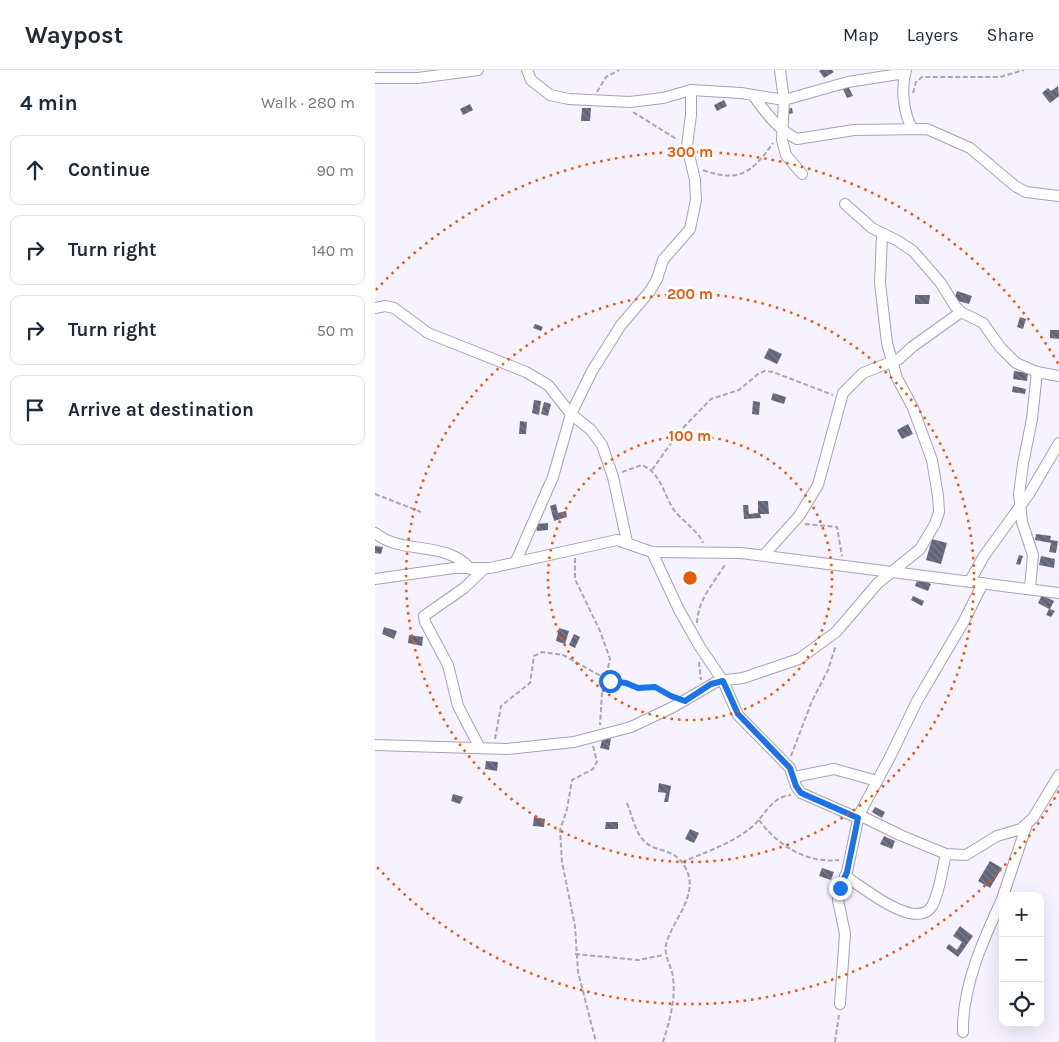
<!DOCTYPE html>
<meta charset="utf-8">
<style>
:root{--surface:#fff;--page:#f2f2f3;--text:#1f2937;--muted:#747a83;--line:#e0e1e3}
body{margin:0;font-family:Karla,sans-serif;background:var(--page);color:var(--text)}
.controls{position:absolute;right:15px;bottom:15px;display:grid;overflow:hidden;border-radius:10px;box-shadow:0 5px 20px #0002}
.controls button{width:45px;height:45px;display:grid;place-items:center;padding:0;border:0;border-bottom:1px solid var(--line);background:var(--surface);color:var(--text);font:25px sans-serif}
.stop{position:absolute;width:15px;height:15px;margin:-11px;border:4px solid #1a73e8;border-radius:50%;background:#fff}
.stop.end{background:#1a73e8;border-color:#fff;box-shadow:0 1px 5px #0008}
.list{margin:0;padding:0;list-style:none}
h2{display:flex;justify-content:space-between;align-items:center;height:65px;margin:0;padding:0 20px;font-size:21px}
h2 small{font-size:16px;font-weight:400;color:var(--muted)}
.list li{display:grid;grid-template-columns:32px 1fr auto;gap:15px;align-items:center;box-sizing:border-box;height:70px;margin:0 10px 10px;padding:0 10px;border:1px solid var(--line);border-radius:10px}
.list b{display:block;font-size:19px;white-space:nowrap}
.list em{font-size:16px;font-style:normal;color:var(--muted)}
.icon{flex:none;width:28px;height:28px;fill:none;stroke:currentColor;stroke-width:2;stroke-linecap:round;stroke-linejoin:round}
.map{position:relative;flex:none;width:684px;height:972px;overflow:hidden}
header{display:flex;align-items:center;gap:30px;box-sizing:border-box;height:70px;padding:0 25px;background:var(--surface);border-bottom:1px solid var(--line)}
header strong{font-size:24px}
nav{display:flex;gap:28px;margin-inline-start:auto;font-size:18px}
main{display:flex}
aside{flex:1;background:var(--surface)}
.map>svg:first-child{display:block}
.building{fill:url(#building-back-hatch)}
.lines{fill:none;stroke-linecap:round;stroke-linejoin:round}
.street-casing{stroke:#a9a0b5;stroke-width:12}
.path{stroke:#aaa6b1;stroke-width:2;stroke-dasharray:5 2.5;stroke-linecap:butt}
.street{stroke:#fff;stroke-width:10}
.route{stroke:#1a73e8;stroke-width:6}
.ring{fill:none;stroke:#e8590c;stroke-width:2.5;stroke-dasharray:2.5 5}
.centre{fill:#e8590c;stroke:#fff;stroke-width:2.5}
.ring-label{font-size:15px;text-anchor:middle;font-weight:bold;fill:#e8590c;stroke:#fff;stroke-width:5;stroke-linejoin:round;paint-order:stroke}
</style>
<header>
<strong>Waypost</strong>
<nav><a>Map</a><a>Layers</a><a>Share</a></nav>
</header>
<main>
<aside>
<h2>4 min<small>Walk · 280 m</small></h2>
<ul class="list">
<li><svg class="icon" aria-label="ahead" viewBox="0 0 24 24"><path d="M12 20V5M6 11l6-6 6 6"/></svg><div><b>Continue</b></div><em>90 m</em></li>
<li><svg class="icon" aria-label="right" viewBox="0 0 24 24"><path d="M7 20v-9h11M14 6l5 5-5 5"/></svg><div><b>Turn right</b></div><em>140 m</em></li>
<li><svg class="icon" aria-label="right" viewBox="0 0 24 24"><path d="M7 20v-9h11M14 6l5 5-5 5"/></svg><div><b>Turn right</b></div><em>50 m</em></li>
<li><svg class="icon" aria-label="arrive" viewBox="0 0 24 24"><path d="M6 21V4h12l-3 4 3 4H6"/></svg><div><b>Arrive at destination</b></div></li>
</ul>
</aside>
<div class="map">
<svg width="684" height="972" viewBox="0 0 684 972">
<defs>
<pattern id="building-back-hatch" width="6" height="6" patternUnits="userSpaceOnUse" patternTransform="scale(1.25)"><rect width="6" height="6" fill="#626579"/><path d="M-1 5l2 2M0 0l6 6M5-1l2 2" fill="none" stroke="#7b7d8c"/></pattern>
</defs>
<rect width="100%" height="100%" fill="#f7f2ff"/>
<!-- building -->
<g class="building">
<polygon points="446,0 457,0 459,2 449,8 444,1"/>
<polygon points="473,16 478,26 472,28 468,19"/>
<polygon points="683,16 684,26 675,33 667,23 673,18 676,21"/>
<polygon points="349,30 352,36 342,41 339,35"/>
<polygon points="95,34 98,40 88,45 85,39"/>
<polygon points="207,38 216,38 215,51 206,51"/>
<polygon points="417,38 418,43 410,45 409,39"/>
<polygon points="582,221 597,226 594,234 579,230"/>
<polygon points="540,225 555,225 554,234 540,234"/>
<polygon points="645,247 651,249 648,259 642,257"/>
<polygon points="160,254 168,257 166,261 158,258"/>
<polygon points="675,260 684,260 684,269 675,268"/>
<polygon points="394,278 407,284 402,294 389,288"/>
<polygon points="639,301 653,303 652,311 638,309"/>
<polygon points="638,316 651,319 650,324 637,322"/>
<polygon points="398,323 411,327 409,334 396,330"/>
<polygon points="159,330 166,331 164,345 157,343"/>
<polygon points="378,331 385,332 384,345 377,344"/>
<polygon points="169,332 176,334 173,346 166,344"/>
<polygon points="145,351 152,352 151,364 144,364"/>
<polygon points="533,354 538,364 527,369 522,360"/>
<polygon points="383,431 393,431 394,444 385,444 386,448 369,449 368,435 373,435 374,444 383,443"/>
<polygon points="181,434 183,443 191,441 192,447 179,451 175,436"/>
<polygon points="173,453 173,460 162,461 161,454"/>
<polygon points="661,464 676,466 675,470 683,471 681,483 674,482 676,473 660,470"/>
<polygon points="557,469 572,473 566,494 551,490"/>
<polygon points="0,476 8,477 6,484 0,483"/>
<polygon points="644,485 648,486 645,495 641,494"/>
<polygon points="666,486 680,489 679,498 664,495"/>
<polygon points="543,508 556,514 553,521 540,516"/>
<polygon points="667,525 679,531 675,539 680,541 676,547 671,545 674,539 663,533"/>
<polygon points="538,526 549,531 547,536 536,530"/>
<polygon points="9,557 22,561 19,569 7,564"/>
<polygon points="184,558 194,561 190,574 181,571"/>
<polygon points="199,564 205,567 200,578 194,575"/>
<polygon points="34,565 48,567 47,576 33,573"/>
<polygon points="228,666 236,668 234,680 225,678"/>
<polygon points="111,691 123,692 122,701 110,699"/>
<polygon points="284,713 296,716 293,732 289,732 291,723 283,722"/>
<polygon points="78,724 88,727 85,734 76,731"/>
<polygon points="500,737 510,742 507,748 497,742"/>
<polygon points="159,747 170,749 169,757 158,756"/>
<polygon points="231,752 243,752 243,759 230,759"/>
<polygon points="315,759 324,763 319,773 310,769"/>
<polygon points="509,766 520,771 517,779 505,774"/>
<polygon points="615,791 627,798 615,818 603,811"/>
<polygon points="447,798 459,802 456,810 444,806"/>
<polygon points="585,856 598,866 583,887 571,878 574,874 582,880 587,872 578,866"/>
</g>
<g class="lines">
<!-- street casing -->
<g class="street-casing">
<g id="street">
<polyline points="152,0 156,10 175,25 194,29 255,32 288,28 316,20 366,23 409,30 473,12 530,3"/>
<polyline points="405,0 409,30 407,70 411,85 427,104"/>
<path d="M531,0C526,16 528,43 537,58"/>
<polyline points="0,8 43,8 103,0"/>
<path d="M378,25C389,41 404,61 422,69L479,60L552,59L595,78L640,116L651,122L684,126"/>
<polyline points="470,134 497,158 523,171 538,181 565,212 580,236 586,242 608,253 625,277 641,293 662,302 684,306"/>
<polyline points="0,238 10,236 19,238 53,263 151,302 173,315 196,344 216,360 227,375 238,407 252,472"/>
<path d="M0,463C29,486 68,469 96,499"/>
<polyline points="277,482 304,540 325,577 348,611 363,645 415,698 421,716 426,723 483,748"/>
<polyline points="389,485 424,446 443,415 468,323 488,303 524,289 537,277 586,242"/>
<polyline points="141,491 178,407 196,344 217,301 246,255 275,221 282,209 288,190 315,159 321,130 320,110 312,76 316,45 316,20"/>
<polyline points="0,509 79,498 115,498 242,470 277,482 366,483 684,523"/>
<polyline points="595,511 609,486 654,424 684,373"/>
<polyline points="655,518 658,485 647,452 644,424 648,394 657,349 662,302"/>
<polyline points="0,675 132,679 199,672 256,657 298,637 343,611 368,608 424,589 461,562 503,513 545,479 560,454 564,442 563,426 557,390 538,338 522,308 512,273 505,213 507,164"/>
<polyline points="105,678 83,636 73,595 50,552 49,546 89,518 109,499"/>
<polyline points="419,707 459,699 502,711"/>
<polyline points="484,745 525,765 571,784 591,785 622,766 646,759 658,748 684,705"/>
<path d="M470,806C488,817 541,862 557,836C565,822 567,799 571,784"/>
<polyline points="628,826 652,754"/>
<polyline points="465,934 470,864 463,830 465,819 472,802 484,745 516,685 542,631 588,553 608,513"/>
<path d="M588,962C587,916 609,868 628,827"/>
</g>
</g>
<!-- path -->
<g class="path">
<polyline points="222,22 231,7 244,0"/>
<polyline points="538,23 541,12 547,7 625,7 649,0"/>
<polyline points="258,42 303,70"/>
<path d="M328,100C364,113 377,103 398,73"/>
<polyline points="277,400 304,362 336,329 364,320 383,304 390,301 398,302 458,325"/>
<path d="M247,402L267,395C287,404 288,424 299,440C308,452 322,459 328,473"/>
<polyline points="0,424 46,442"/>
<polyline points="430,454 462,457 467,486"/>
<polyline points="200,488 200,509 225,561 235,589 227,623 225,655"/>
<path d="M322,553C323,529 339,513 351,493"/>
<polyline points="324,592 326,610"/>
<polyline points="120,669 126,636 155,613 159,586 167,582 188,585 235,611 251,613 263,618 280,617 298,627"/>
<polyline points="218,676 222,692 218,699 197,710 192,739 185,760 187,792 200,856 203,902 221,972"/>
<polyline points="416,686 437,631 453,600 461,575"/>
<path d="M252,733C257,745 260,762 269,771C282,784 298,776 310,797C325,823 300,847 292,871C287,885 297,895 298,908C301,929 294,953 288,972"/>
<path d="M384,750C402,775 432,794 464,790"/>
<path d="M307,792C331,782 359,773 379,755C391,743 397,727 416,725"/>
<polyline points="200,884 263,890 289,885"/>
<polyline points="460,972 464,944"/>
</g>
<!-- street -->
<use href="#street" class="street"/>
</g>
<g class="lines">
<!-- route -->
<polyline class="route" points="235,611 251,613 263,618 280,617 296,626 310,631 336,614 348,611 363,644 415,698 421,716 426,723 483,748 472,802 465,818"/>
</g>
<!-- distance rings -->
<g class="ring">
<circle cx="315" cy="508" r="142"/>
<circle cx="315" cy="508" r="284"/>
<path d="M684 721A426 426 0 0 1 1 796M1 220A426 426 0 0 1 684 295"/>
</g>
<circle cx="315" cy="508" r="8" class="centre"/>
<g class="ring-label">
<text x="315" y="87">300 m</text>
<text x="315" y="229">200 m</text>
<text x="315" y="371">100 m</text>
</g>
</svg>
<div class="controls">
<button>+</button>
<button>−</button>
<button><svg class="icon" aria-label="locate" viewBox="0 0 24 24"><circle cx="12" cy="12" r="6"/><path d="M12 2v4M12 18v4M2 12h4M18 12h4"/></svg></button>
</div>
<div class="stop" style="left:235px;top:611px"></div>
<div class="stop end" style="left:465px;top:818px"></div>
</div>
</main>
